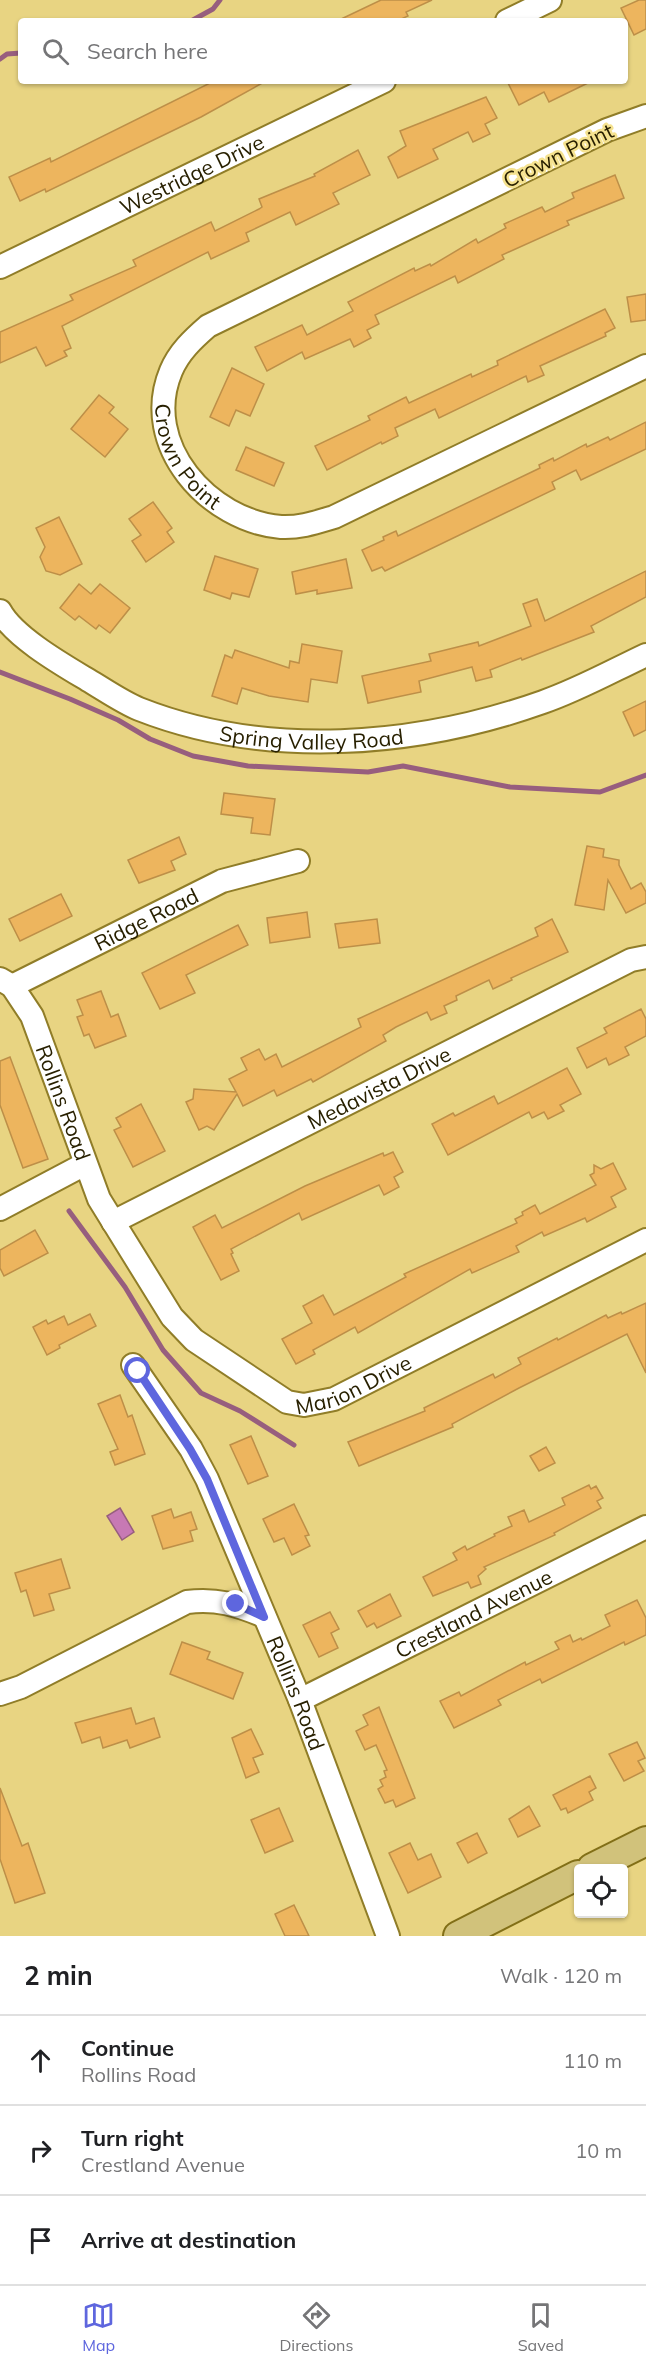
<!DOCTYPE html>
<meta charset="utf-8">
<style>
:root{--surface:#fff;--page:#f6f6f6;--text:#202124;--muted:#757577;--line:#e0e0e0;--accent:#5e66de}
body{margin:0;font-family:Mulish,sans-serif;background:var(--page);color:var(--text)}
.controls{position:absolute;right:18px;bottom:18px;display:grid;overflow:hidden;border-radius:6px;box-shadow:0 2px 4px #0004}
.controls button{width:54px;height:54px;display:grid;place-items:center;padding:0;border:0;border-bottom:2px solid var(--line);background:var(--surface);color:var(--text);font:30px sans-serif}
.stop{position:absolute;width:18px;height:18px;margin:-14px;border:4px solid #5e66de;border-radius:50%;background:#fff}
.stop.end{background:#5e66de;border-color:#fff;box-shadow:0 2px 6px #0008}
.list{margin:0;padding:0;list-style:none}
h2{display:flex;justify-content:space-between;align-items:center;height:78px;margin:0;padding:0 24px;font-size:26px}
h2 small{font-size:20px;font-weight:400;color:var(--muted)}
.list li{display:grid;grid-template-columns:39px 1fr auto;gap:18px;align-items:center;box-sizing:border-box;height:90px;padding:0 24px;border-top:2px solid var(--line)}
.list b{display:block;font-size:22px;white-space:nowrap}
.list p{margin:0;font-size:20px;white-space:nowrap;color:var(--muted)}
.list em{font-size:20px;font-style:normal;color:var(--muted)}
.icon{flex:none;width:33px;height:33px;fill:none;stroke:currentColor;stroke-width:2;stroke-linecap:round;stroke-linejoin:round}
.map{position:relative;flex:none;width:646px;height:1936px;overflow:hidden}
.search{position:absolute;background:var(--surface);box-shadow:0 2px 4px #0004;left:18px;right:18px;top:18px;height:66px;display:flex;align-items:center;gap:15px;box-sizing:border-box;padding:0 21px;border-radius:6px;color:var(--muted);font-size:22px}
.sheet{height:348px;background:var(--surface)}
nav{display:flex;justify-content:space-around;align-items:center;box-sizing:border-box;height:84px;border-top:2px solid var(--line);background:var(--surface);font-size:16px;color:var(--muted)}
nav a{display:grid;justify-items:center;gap:3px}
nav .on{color:var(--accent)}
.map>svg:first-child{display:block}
.water{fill:#c779b4;stroke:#975e7e;stroke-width:1.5}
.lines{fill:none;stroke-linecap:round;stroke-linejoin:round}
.stream{stroke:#975e7e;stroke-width:5}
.building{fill:#edb55e;stroke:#bd8f48;stroke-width:1.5}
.minor-casing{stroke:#907d28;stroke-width:26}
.major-casing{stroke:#826f17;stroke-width:32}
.minor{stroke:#fff;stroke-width:22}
.major{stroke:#d1c27b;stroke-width:28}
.route{stroke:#5e66de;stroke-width:8}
.labels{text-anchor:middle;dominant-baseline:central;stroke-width:5;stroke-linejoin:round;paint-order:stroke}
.street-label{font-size:21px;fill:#282000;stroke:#f5e28f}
</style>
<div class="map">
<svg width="646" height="1936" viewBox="0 0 646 1936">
<rect width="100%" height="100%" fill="#e8d482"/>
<!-- water -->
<polygon class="water" points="120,1508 134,1532 122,1540 107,1516"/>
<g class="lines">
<!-- stream -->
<g class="stream">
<polyline points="191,21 213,9 220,0"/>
<polyline points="0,59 7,54 21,53"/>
<polyline points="0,672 70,699 118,720 150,739 193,756 248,766 368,772 403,766 510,787 600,792 646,775"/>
<polyline points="69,1211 125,1287 163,1350 201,1393 240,1411 294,1445"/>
</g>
</g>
<!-- building -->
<g class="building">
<polygon points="381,0 432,0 406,12 408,16 397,21 337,21"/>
<polygon points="639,0 646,0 646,29 634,35 621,8"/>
<polygon points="214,81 266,81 201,117 46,192 45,189 20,201 9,177 50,158 51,162"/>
<polygon points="507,81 592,81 549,102 544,92 519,105"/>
<polygon points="486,97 497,118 485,124 490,134 473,142 468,132 433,149 438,159 398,178 388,157 406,146 400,131"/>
<polygon points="358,150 370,175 333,193 339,204 296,225 290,212 246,233 249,241 211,259 208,252 62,326 71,348 64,351 67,356 46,366 36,347 0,363 0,332 73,300 70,295 136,266 133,260 211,222 215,231 259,209 262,207 259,199 315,176 314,174"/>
<polygon points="615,175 624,198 567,221 569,225 502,255 504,259 458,283 455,276 375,315 379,324 367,330 371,338 354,347 350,339 305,359 302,352 267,371 255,347 302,325 307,335 353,311 348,302 414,268 415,271 430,264 431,266 476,239 478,243 506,228 504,224 542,207 545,212 574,198 572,193"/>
<polygon points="646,294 646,320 631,322 627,297"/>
<polygon points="605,309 615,328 605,333 606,336 540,366 544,375 528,382 526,376 439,418 435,409 395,428 398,436 382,444 381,442 327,470 315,446 370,420 368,416 406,397 409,403 471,374 472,377 498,365 497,361"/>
<polygon points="232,368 264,384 250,416 236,410 229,426 210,417"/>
<polygon points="99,395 114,407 109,413 128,429 105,457 71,429"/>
<polygon points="646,422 646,449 581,480 576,470 552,482 555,489 385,571 382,567 372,571 362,550 384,540 383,537 396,531 398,536 540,468 539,465 553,458 554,461 586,444 587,447 608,437 610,440"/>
<polygon points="246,447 284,463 274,486 236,470"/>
<polygon points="153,502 172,528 167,532 174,542 146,562 132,541 141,535 129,519"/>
<polygon points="59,517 82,564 60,575 46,571 40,557 45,547 36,528"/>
<polygon points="215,556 258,569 249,597 232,593 230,599 204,590"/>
<polygon points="346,559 352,588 317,594 317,590 296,594 292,572"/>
<polygon points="646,571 646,597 591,626 594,632 522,660 521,658 490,670 492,677 476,681 472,667 419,681 421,692 368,703 362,676 431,661 429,654 478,642 479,646 531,626 523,604 537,599 545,621"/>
<polygon points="79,584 91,594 100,584 130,608 110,633 99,625 96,629 79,616 75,620 60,608"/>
<polygon points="302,644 342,651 337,683 311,679 308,702 269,696 242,688 237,704 212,696 225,655 232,658 235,650 289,668 290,661 299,663"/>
<polygon points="646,701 646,730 634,736 623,712"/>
<polygon points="224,793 275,799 270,835 251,833 253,818 221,814"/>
<polygon points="179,837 186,854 171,861 175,870 139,883 128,860"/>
<polygon points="587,846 604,849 603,857 619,860 619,865 631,889 641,883 646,892 646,903 626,913 608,880 604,910 575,905"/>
<polygon points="61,894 72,916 20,941 9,919"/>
<polygon points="307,912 310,937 270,943 267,918"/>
<polygon points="377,919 380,943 339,948 335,924"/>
<polygon points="552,919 568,952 511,978 512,980 493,989 489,980 456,996 457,1000 444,1006 447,1013 431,1020 427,1012 396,1027 383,1035 386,1041 313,1082 311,1079 277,1096 274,1090 243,1106 237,1094 214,1130 207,1126 199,1130 186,1102 193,1099 194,1089 236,1092 229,1079 247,1070 241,1058 259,1049 265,1060 276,1054 282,1067 361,1027 358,1019 538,936 535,928"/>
<polygon points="238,925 248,945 186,975 195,993 160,1009 142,973"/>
<polygon points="101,991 111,1017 118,1014 126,1036 95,1048 89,1034 84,1036 77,1017 83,1015 77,1000"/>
<polygon points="641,1009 646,1019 646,1036 625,1047 629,1055 609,1065 606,1058 587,1068 577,1048 607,1033 604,1028"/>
<polygon points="10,1057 48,1159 23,1168 0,1105 0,1061"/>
<polygon points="567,1068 581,1094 560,1105 564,1111 548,1119 544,1112 532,1118 529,1112 448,1155 432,1124 453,1113 455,1116 494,1096 498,1104"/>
<polygon points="141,1104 165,1151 133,1167 114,1130 121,1127 116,1118"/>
<polygon points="393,1152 403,1172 394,1177 399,1187 384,1195 379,1185 302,1220 299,1213 231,1249 233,1253 231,1254 239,1271 221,1280 193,1227 215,1215 222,1228 305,1186 383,1153 384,1156"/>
<polygon points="613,1163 626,1189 611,1197 616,1207 587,1222 585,1218 544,1236 542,1232 516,1246 519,1252 472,1273 470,1269 358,1333 355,1327 313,1350 315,1354 296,1364 282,1339 312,1323 303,1306 323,1295 334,1315 406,1277 404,1274 517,1223 515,1219 523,1215 522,1212 535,1205 540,1214 596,1185 590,1175 594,1173 594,1165 601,1169"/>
<polygon points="35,1230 48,1253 4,1276 0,1268 0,1250"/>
<polygon points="646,1303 646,1373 627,1334 519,1388 452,1424 453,1427 359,1466 348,1442 425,1411 424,1408 493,1374 495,1378 521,1364 518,1358 557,1338 558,1340 606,1315 608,1318 621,1312 622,1314"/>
<polygon points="90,1314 96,1326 59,1345 60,1348 47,1355 33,1327 46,1320 48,1324 64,1316 68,1325"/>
<polygon points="120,1395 128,1417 132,1415 145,1454 115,1465 110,1452 118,1449 98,1404"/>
<polygon points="251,1436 268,1476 248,1484 230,1445"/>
<polygon points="546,1447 555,1463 539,1471 530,1456"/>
<polygon points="589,1485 591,1489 596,1486 603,1498 597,1501 601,1508 554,1533 555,1535 484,1567 486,1569 478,1576 481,1584 471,1588 468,1582 433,1596 423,1577 457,1560 453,1553 465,1546 467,1550 495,1536 494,1534 512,1526 508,1517 524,1510 529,1522 565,1505 562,1498"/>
<polygon points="294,1504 309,1535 305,1536 310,1546 292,1555 284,1538 274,1542 263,1519"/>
<polygon points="171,1509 174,1518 191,1512 197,1529 190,1531 193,1541 163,1549 152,1516"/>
<polygon points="61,1559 70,1588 49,1594 54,1610 34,1616 26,1590 21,1592 15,1573"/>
<polygon points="390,1594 401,1616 377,1628 374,1623 367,1627 358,1611"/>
<polygon points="637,1600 646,1618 646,1635 625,1645 624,1642 542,1683 540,1679 498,1700 501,1705 454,1728 440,1701 459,1692 461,1696 525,1662 526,1665 559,1649 555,1642 570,1635 573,1642 581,1638 582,1640 610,1626 605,1615"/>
<polygon points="330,1612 339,1629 331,1633 338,1648 319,1657 303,1625"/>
<polygon points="182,1642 210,1652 207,1659 243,1673 233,1699 170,1674"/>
<polygon points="379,1707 415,1798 396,1807 393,1800 385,1803 378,1789 383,1786 380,1780 386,1777 384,1771 387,1770 376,1745 365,1750 356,1731 368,1725 363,1715"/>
<polygon points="131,1708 136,1724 154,1718 160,1737 130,1748 127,1740 103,1748 100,1737 82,1743 75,1723"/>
<polygon points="251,1729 263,1754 253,1758 259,1772 246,1778 232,1738"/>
<polygon points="637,1742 645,1758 638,1761 644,1771 624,1781 609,1754"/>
<polygon points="590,1776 596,1788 589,1792 593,1800 568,1813 566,1808 561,1810 553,1795"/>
<polygon points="0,1788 22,1846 28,1843 45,1893 15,1903 0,1859"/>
<polygon points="529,1806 540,1826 518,1837 509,1819"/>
<polygon points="279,1808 293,1841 265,1853 251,1820"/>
<polygon points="477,1833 487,1853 468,1863 457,1843"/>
<polygon points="410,1843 418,1860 431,1854 441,1877 408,1893 389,1853"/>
<polygon points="294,1905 309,1936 285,1936 275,1914"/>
</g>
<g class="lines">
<!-- minor casing -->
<g class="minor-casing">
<g id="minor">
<polyline points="507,21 550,0"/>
<path id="s1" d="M646,116L607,130L208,326C193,339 179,352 171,371C140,445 209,521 281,527C300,528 317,522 334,517L646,366"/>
<path id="s2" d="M0,267L384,81"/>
<path id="s3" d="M0,611C14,637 63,665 88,680C105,690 122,702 139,709C266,759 416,747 543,702C578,690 612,671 646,655"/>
<path id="s4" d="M0,979L12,986L32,1016L99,1199L172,1317L194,1340L287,1402L304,1405L334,1399L646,1240"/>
<path id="s5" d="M12,986L222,881L298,861"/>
<polyline points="0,1209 85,1164"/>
<path id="s6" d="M113,1222L631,960L646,957"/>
<path id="s7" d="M133,1365L191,1449L207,1479L300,1700L388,1936"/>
<path d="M0,1694L21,1687L187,1602C216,1598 238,1605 264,1616"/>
<path id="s8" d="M300,1700L646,1527"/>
</g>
</g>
<!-- major casing -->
<g class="major-casing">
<g id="major">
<polyline points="592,1868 646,1841"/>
<polyline points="458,1936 578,1875"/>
</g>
</g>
<!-- minor -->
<use href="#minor" class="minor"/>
<!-- major -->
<use href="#major" class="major"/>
</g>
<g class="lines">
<!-- route -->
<polyline class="route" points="138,1371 190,1449 207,1479 264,1617 236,1604"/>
</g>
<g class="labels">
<!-- street labels -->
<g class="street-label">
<text transform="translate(558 155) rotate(-26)">Crown Point</text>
<text stroke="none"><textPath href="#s2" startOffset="213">Westridge Drive</textPath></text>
<text stroke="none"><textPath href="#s1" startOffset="638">Crown Point</textPath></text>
<text stroke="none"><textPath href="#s3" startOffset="348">Spring Valley Road</textPath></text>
<text stroke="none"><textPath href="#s5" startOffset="150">Ridge Road</textPath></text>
<text stroke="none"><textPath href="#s6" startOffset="298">Medavista Drive</textPath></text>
<text stroke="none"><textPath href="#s4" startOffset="142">Rollins Road</textPath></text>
<text stroke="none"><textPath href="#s4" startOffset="598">Marion Drive</textPath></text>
<text stroke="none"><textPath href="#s8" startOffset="194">Crestland Avenue</textPath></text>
<text stroke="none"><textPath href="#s7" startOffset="368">Rollins Road</textPath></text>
</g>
</g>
</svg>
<div class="controls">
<button><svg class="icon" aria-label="locate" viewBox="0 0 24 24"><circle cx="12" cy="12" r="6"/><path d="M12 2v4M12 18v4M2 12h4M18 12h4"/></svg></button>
</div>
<div class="stop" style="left:138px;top:1371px"></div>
<div class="stop end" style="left:236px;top:1604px"></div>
<div class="search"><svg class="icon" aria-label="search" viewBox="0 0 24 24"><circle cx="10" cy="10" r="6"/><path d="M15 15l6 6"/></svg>Search here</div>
</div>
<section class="sheet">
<h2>2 min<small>Walk · 120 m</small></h2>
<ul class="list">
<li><svg class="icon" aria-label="ahead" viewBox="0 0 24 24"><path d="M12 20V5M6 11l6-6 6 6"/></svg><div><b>Continue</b><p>Rollins Road</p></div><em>110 m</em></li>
<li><svg class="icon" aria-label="right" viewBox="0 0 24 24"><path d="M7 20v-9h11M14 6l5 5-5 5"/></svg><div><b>Turn right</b><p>Crestland Avenue</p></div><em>10 m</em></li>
<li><svg class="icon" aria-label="arrive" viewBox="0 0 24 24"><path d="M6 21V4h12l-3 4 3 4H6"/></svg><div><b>Arrive at destination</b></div></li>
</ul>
</section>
<nav>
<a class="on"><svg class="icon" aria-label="map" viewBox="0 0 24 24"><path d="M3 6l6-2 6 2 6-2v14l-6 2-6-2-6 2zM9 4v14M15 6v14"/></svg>Map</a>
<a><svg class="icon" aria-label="directions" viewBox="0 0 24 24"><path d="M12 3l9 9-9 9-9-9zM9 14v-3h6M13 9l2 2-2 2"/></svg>Directions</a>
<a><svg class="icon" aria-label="saved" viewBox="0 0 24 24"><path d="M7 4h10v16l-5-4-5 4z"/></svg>Saved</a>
</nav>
